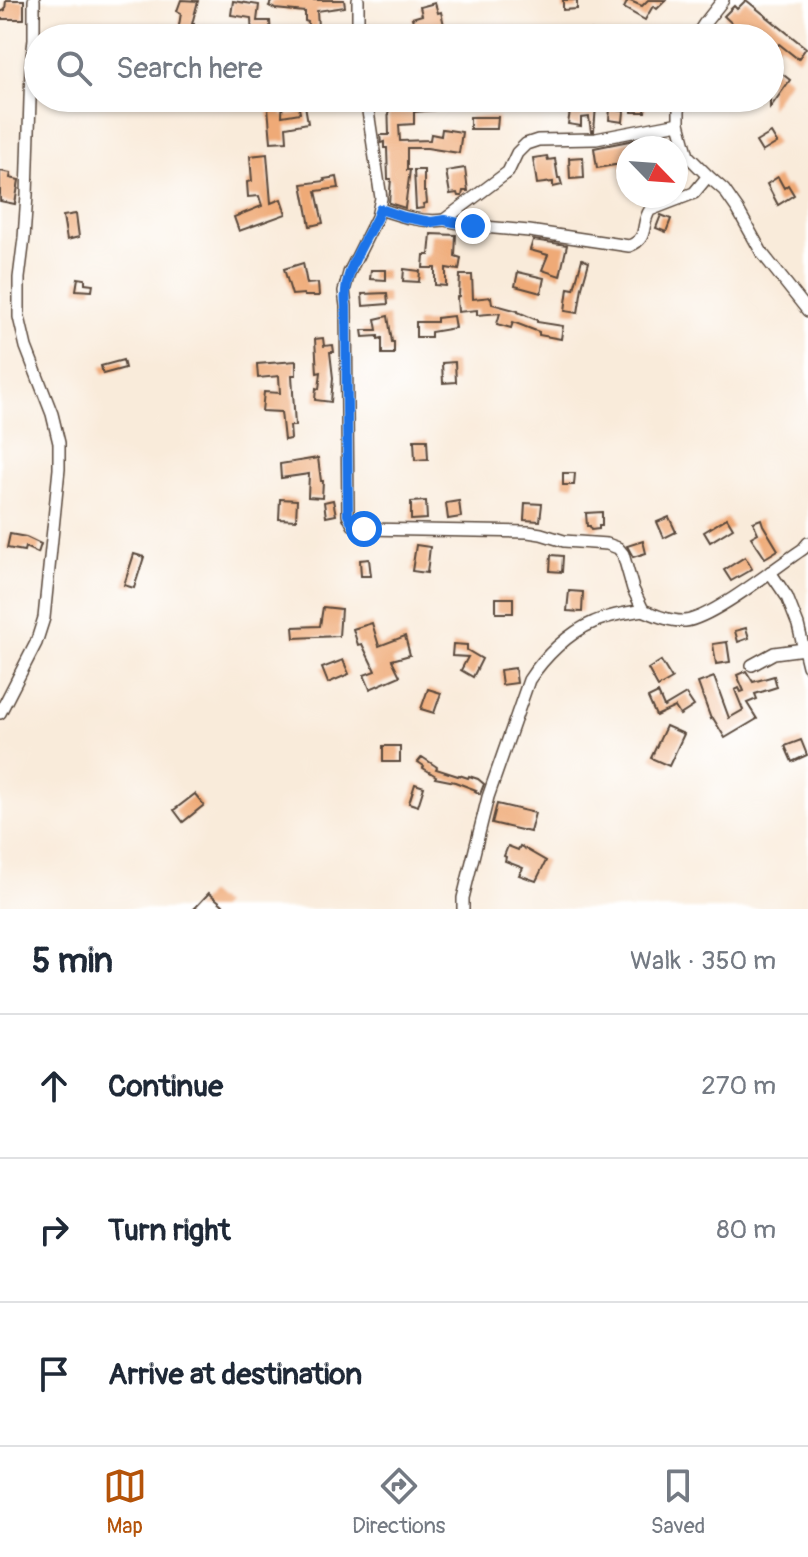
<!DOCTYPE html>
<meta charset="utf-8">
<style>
:root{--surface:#fff;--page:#f2f2f3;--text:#1f2937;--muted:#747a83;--line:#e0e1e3;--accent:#b45309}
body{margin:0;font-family:Pangolin,sans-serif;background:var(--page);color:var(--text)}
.compass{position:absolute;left:616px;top:136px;width:72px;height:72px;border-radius:50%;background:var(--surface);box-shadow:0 2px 6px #0004;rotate:115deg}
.stop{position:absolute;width:24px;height:24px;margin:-18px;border:6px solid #1a73e8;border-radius:50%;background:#fff}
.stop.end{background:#1a73e8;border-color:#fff;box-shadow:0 2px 8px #0008}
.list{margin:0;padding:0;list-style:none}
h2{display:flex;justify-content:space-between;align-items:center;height:104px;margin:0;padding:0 32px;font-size:34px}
h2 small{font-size:26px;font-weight:400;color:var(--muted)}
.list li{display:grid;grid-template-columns:52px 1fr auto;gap:24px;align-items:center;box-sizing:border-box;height:144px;padding:0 32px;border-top:2px solid var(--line)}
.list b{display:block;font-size:30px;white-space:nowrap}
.list em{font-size:26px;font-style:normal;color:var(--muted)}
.icon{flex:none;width:44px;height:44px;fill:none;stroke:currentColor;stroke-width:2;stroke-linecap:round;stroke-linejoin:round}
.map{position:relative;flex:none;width:808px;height:909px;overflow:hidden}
.search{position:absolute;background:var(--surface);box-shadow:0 2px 6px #0004;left:24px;right:24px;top:24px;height:88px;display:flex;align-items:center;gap:20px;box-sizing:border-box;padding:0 28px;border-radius:44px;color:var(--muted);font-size:30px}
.sheet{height:536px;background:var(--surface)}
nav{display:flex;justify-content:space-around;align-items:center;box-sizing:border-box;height:112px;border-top:2px solid var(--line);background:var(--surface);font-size:22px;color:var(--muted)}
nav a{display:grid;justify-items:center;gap:4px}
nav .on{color:var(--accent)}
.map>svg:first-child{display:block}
.building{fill:#efaa77}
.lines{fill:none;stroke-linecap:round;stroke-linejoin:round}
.minor-casing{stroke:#58473a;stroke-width:14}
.minor{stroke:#fff;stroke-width:11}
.route{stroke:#1a73e8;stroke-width:10}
</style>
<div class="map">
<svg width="808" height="909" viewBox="0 0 808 909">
<rect width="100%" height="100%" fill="#fff"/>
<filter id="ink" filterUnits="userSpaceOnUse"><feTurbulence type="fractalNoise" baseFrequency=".0125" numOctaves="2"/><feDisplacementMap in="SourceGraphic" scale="16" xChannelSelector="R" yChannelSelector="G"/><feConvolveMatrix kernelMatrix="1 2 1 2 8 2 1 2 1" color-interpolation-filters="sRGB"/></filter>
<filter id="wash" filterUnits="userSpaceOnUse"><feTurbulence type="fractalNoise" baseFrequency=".006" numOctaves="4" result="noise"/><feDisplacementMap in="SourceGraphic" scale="32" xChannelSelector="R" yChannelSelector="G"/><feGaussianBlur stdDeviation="1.8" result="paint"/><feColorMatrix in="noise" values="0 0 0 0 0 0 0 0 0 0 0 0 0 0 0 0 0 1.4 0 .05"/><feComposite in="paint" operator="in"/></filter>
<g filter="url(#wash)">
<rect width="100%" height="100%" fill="#f9ebda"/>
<g id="blocks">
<!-- building -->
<g class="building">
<polygon points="6,0 24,0 24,19 0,19 0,12 5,10"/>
<polygon points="181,0 198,1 192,24 194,24 192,38 177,38 181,13 177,11"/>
<polygon points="272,0 344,0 345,7 317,11 318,27 346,29 346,38 307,36 308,22 305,21 305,12 275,9 269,6"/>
<polygon points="563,0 577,0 577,9 563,10"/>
<polygon points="628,0 642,6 648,0 666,0 657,9 653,6 645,20 624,8"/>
<polygon points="746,0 806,48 798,59 779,44 777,47 770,41 770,38 767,38 759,32 751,38 740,28 739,30 724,16 734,6 737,9"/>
<polygon points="233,1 259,5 257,21 270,21 271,37 252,37 251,18 231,15"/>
<polygon points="435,3 438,13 441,12 447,38 428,38 427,34 417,36 412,18 422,15 420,7"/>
<polygon points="776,69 790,80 770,108 770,75"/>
<polygon points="245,98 283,98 282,116 300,113 297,98 308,98 310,104 305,105 308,123 286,127 287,141 271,142 268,107 245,106"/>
<polygon points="388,98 398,98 398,102 435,100 435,110 414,112 414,124 399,125 400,141 430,140 431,134 441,136 442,129 462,132 459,153 427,148 407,148 407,170 410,170 405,208 389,203 391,179 388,179 387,148 384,148 384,142 381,143 380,135 389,135"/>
<polygon points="572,98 603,98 602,107 596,106 594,131 591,131 589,117 581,118 581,126 568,124"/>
<polygon points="632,99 646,99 645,112 632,112"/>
<polygon points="610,109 624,111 623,122 609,120"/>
<polygon points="470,117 498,117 497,129 470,129"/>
<polygon points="771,133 777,143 762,152 756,142"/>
<polygon points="659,135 662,145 642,148 628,148 628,185 625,185 621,164 597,168 594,148"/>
<polygon points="267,154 271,203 281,199 286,214 239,231 234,217 262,206 259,196 248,197 247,182 252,181 250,156"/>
<polygon points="547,156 548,160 555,159 558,178 560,178 562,185 553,187 553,182 537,184 533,158"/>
<polygon points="583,157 584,178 570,179 569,158"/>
<polygon points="465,168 468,191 463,191 462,196 458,196 457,193 450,194 446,171"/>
<polygon points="414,170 424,170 424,192 426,192 427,203 423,204 424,208 416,209"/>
<polygon points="0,171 11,173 10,178 19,180 15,204 0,201"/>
<polygon points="337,177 339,188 316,191 323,223 310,226 302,184 325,181 324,179"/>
<polygon points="778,177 784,188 788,185 794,195 778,205 767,184"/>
<polygon points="76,214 79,237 67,240 63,216"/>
<polygon points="661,215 671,219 666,232 656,228"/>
<polygon points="431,234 456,235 455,256 461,258 459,270 446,268 446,286 435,285 435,268 423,268 424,255 429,255"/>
<polygon points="533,240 567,245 560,276 542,270 548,255 530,250"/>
<polygon points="582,259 589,262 582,287 578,313 565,311 568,288 574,289"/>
<polygon points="303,263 307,284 318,283 319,296 304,296 304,294 292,295 284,269"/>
<polygon points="404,269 420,271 419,282 403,281"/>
<polygon points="371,270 386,270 386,280 370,279"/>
<polygon points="518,272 544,278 541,293 515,286"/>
<polygon points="460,275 472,275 473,299 491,297 492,304 518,311 518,312 537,320 537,322 563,326 561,339 539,335 539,332 513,322 511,328 497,324 500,313 477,315 477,310 458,312 457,297 459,296"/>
<polygon points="78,278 85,279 85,283 93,284 92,291 76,290"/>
<polygon points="387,293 388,304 363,306 362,294"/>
<polygon points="388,316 392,342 394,342 394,354 382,354 382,338 378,339 378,336 363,337 362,330 377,330 375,319"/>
<polygon points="453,316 455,328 431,332 431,337 416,337 416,322 437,322 437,318"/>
<polygon points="323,338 324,346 333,345 334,352 330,352 333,378 331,402 315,400 316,388 319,389 321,372 317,373 315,339"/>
<polygon points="123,360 125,368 103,374 101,366"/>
<polygon points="296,361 296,375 292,375 295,426 290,426 291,439 284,440 281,412 262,411 264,392 280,393 279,376 258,378 257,364"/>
<polygon points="455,362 456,382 443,383 442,363"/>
<polygon points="414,440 427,440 428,459 415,460"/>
<polygon points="318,458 321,481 323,481 322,498 308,497 309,474 281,478 280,464"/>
<polygon points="563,473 575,473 574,485 563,485"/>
<polygon points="280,499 297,500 296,520 279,519"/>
<polygon points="333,500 336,515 326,517 324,502"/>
<polygon points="426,501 427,519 411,520 411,502"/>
<polygon points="459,501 461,517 448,519 446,503"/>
<polygon points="525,503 542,504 540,521 524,520"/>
<polygon points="602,512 602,526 599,526 599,529 591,530 590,526 587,526 586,513"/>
<polygon points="669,517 676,532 664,538 657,522"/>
<polygon points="727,518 733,528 710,542 704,532"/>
<polygon points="761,519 763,525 778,550 765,558 751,537 758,533 753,522"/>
<polygon points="10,534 26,537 41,544 38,553 25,547 24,551 7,548"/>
<polygon points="643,541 646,553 633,557 627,546"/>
<polygon points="416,545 430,547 427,573 412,571"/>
<polygon points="134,554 144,557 134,588 124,585"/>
<polygon points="551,555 563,556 562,572 550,571"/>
<polygon points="745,557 752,569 731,581 724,570"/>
<polygon points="369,559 371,576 361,576 360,560"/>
<polygon points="569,591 583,592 582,612 567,611"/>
<rect x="496" y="598" width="17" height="15"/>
<polygon points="323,607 341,609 339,636 294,638 293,627 320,626"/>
<polygon points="372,623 379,646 405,636 410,655 392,660 400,676 370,689 364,675 375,671 362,644 358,645 353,629"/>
<polygon points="746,628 749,638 738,642 735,631"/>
<polygon points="727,642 730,662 716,664 713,644"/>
<polygon points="453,644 467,645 467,650 482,659 473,677 461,670 468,657 452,656"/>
<polygon points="343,660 349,674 328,683 322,668"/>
<polygon points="661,661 672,679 658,687 648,669"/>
<polygon points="515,668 517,683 502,685 500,670"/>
<polygon points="746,671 753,682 774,676 777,687 755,694 757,699 747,703 757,719 725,738 713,718 711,719 698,683 714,677 729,718 743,710 735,690 739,688 741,692 744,691 737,675"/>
<polygon points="428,689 441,693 434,713 421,709"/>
<polygon points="658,693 664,707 686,694 694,706 680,715 675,707 656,716 648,698"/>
<polygon points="666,726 684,734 669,766 651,758"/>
<polygon points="801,740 807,755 792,762 785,746"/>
<rect x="383" y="746" width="17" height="16"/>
<polygon points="422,757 437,767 436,769 458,776 459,775 468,778 469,776 478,779 484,784 480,794 475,791 476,790 455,782 435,778 436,776 423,768 424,766 418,762"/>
<polygon points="415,784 424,787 418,806 409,803"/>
<polygon points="195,794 204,805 183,822 174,810"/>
<polygon points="497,804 535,813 530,832 492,823"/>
<polygon points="508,846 518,850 520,846 546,861 536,881 519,875 523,868 505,861 506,857 504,856"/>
<polygon points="209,893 223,905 220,909 194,909"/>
</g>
</g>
</g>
<g filter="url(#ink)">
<use href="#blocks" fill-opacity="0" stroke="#58473a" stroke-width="2"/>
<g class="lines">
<!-- minor casing -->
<g class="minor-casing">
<g id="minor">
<polyline points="358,38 358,0"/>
<polyline points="561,38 577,36 609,38"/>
<polyline points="695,38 704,24 723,0"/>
<path d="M366,98L381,198L377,217L349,273L344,291L346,306L348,515L353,525L364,529L528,532L541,534L564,541L607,544L618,548L623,554L633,589L643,610C655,615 671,622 685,621C713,618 777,566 803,549L808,543"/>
<polyline points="679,98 679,123 688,156 708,176 724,190 738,210 762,253 808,311"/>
<path d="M380,209C401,216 422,223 444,220L508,172L517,153L526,144L538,140L596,139L679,123"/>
<path d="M444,220L473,226L529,231L629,246C650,238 640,224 650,210L694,193L708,176"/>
<polyline points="770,572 787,597 798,625 808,666"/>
<polyline points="752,665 774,653 804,649"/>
<polyline points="0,713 36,643 44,618 59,469 59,443 52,414 26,347 19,317 19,278 24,238 27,195 31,67 34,39 34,0"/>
<path d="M463,909V898L488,797L529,680C544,657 568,633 594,622C609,615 626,613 643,610"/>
</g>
</g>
<!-- minor -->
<use href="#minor" class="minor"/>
</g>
</g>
<g class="lines" filter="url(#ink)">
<!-- route -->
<path class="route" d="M364,529L353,525L348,515L346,306C342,273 363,245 377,217L380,209L404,217L431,222L444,220L473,226"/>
</g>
</svg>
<svg class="compass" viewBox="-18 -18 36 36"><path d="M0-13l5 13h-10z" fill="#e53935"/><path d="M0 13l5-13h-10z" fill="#747a83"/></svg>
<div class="stop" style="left:364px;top:529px"></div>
<div class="stop end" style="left:473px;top:226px"></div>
<div class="search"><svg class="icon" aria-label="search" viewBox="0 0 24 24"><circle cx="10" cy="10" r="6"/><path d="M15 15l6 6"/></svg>Search here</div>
</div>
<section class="sheet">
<h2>5 min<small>Walk · 350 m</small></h2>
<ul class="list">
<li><svg class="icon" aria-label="ahead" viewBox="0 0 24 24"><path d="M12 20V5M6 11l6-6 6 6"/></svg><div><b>Continue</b></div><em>270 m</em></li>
<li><svg class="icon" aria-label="right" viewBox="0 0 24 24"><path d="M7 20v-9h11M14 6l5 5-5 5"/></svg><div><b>Turn right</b></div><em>80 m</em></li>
<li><svg class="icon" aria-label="arrive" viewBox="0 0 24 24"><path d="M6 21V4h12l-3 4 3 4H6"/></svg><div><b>Arrive at destination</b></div></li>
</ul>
</section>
<nav>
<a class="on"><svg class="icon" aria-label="map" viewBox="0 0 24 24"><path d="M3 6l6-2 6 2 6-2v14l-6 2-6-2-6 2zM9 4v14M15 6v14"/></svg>Map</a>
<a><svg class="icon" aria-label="directions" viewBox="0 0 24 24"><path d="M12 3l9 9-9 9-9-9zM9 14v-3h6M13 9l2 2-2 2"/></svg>Directions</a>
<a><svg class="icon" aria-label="saved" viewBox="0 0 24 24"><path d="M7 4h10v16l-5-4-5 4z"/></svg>Saved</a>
</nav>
